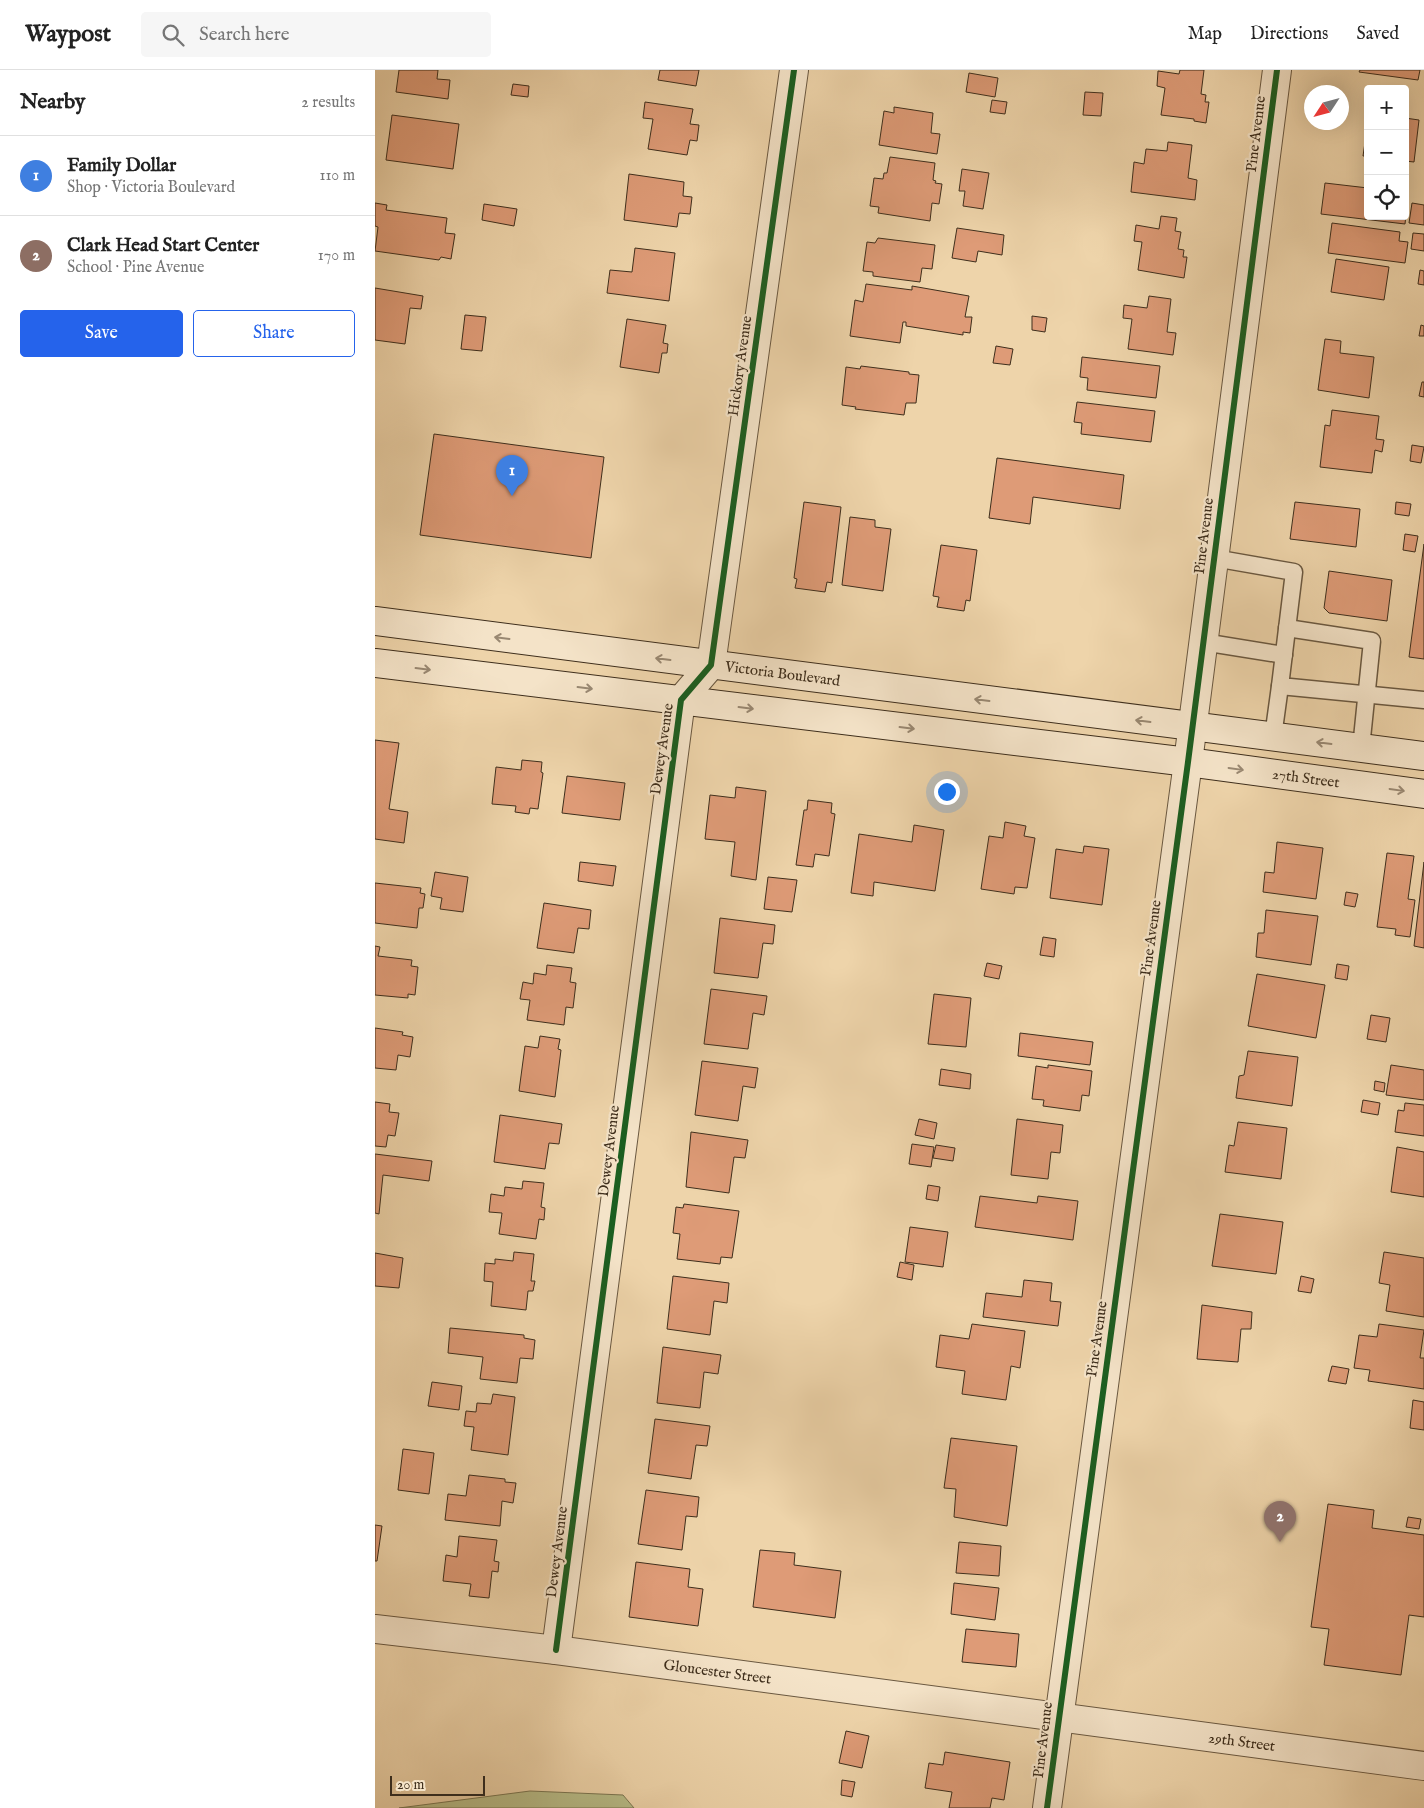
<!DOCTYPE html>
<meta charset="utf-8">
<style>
:root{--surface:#fff;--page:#f6f6f6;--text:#222;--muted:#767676;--line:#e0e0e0;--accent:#2563eb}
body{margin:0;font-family:"IM FELL English",serif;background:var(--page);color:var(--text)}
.controls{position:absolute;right:15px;top:15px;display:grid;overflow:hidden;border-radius:5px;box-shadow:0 5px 20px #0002}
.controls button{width:45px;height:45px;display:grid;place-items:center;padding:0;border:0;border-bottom:1px solid var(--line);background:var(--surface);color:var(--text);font:25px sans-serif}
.compass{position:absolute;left:929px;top:15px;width:45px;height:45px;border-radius:50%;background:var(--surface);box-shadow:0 5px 20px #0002;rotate:234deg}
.scale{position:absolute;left:15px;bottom:12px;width:95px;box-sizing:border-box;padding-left:5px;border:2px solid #3e2e1c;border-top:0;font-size:14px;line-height:18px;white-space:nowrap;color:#3e2e1c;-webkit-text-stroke:4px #f4e3c8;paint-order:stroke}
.you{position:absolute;left:571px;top:721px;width:18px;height:18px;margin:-12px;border:4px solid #fff;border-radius:50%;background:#1a73e8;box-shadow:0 0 0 8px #1a73e833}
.badge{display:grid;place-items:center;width:32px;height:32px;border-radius:50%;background:var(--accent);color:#fff;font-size:16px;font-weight:700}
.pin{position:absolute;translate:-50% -41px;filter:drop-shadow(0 1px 2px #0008)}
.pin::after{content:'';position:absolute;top:26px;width:18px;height:15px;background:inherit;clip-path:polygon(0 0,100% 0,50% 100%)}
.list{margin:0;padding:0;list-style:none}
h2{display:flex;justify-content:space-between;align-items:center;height:65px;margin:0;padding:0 20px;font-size:21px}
h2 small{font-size:16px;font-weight:400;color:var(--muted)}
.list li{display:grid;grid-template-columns:32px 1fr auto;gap:15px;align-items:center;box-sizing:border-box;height:80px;padding:0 20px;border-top:1px solid var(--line)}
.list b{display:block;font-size:19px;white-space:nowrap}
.list p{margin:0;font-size:16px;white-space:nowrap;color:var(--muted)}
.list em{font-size:16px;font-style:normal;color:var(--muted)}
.actions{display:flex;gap:10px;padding:15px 20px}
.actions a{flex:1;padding:11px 0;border:1px solid var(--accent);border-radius:5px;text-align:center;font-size:18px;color:var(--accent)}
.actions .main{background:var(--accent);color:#fff}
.icon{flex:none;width:28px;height:28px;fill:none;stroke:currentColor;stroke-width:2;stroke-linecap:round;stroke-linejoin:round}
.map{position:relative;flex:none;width:1049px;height:1738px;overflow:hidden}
header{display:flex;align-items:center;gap:30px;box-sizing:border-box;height:70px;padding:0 25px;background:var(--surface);border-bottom:1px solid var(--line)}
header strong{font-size:24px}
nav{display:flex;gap:28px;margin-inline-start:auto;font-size:18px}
.search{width:350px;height:45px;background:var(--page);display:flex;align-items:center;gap:12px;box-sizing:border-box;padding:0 18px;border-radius:5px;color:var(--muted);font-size:19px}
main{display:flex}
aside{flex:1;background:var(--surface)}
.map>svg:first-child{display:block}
.green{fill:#b8bd89;stroke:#7b7652}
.building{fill:#de9b77;stroke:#3e2e1c}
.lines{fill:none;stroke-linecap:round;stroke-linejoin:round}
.lane-casing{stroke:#6a5840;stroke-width:19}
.street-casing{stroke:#6a5840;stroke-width:30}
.secondary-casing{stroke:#3e2e1c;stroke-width:30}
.lane{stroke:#f4e3c8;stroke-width:16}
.street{stroke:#f4e3c8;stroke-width:28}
.secondary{stroke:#f4e3c8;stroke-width:28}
.cycleway-casing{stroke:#f4e3c8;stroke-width:9}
.cycleway{stroke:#1b5e20;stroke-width:6}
.oneway{stroke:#998872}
.labels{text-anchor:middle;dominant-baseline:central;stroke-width:4.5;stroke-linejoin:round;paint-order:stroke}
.street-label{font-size:15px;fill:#3e2e1c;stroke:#f4e3c8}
</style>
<header>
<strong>Waypost</strong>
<div class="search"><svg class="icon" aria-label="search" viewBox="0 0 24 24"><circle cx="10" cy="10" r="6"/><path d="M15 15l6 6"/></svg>Search here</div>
<nav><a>Map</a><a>Directions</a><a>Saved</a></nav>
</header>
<main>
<aside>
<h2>Nearby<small>2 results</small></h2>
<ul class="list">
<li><span class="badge" style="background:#3f7fe0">1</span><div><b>Family Dollar</b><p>Shop · Victoria Boulevard</p></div><em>110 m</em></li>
<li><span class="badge" style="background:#8d6e63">2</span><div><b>Clark Head Start Center</b><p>School · Pine Avenue</p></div><em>170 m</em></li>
</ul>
<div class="actions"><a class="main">Save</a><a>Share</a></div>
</aside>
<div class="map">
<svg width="1049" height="1738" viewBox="0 0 1049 1738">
<rect width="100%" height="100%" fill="#eed4aa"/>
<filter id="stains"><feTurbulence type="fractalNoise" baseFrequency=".004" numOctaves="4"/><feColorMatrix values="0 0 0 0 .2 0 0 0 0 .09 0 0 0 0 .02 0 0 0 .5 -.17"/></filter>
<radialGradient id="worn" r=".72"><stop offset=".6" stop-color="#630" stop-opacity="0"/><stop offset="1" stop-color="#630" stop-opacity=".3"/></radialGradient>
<!-- green -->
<polygon class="green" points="155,1721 248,1725 259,1738 24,1738"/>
<!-- building -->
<g class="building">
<polygon points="24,0 63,0 62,9 75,10 73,29 21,22"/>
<polygon points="285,0 324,0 321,16 283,10"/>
<polygon points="805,0 829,0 826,24 831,25 830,32 834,32 831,53 819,51 819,49 786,45 790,18 782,16 783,1 804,4"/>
<polygon points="985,0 1045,0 1043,10 984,2"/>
<polygon points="594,3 623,8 620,27 591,22"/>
<polygon points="138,14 154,16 153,27 136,25"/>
<polygon points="710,22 728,23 726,46 708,45"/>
<polygon points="617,30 632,32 630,44 615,42"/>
<polygon points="270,32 318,39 315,54 324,55 322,71 315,70 312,85 273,79 278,49 268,48"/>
<polygon points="519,37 558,43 556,63 565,64 562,84 504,75 509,41 519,43"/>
<polygon points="17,45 84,54 78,99 11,90"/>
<polygon points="1030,48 1044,50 1039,92 1030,91"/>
<polygon points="993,52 993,86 988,86"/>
<polygon points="793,72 817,75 813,108 822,110 820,130 756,122 759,92 769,94 771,79 792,81"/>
<polygon points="515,87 560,93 558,110 561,111 560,113 567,114 564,134 557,133 555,151 503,143 504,137 495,136 499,108 508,109 509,103 512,103"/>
<polygon points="587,99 614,103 608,139 588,136 590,121 584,121"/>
<polygon points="254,104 309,112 308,126 317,127 315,144 304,143 302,157 249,150"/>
<polygon points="950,113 993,118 993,146 1030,146 1030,125 1033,125 1030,154 946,144"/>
<polygon points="0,133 12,135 11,140 72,148 70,163 80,164 76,189 66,187 64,190 0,181 3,157 0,156"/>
<polygon points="1037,133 1049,135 1049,155 1034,153"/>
<polygon points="109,134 142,139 139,156 107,150"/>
<polygon points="786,146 802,148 800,161 806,162 803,179 809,180 808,187 812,187 809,208 763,200 767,172 759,171 761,155 784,159"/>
<polygon points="957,153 1025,162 1024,171 1033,172 1030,193 953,183"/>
<polygon points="582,158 629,165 627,185 603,181 601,192 577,188"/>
<polygon points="1038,163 1049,164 1049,181 1036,179"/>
<polygon points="503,168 560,175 557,199 547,198 545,212 498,206 498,202 488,201 492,172 500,173"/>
<polygon points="260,178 300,183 294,231 232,223 235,200 257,202"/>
<polygon points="961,189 1014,197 1009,230 956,222"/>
<polygon points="1045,200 1049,201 1049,215 1043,214"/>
<polygon points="491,214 537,220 537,216 594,226 590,247 597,247 595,263 588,262 588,265 531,256 531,252 528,252 525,273 475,266 480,230 488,232"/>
<polygon points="0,218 48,226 46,239 35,238 30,274 0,270"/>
<polygon points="774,226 796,229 792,262 801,263 798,285 753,279 757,249 748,248 749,235 772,238"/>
<polygon points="90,245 111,247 107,281 86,279"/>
<polygon points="657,246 672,248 670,262 657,260"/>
<polygon points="252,249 291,255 288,273 293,274 292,283 287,283 284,303 245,297"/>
<polygon points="1046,255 1049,256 1049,266 1044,266"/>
<polygon points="950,269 966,271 965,283 999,287 994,328 943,320"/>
<polygon points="621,276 638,279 635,295 618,293"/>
<polygon points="707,287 785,296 781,328 712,320 713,308 705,307"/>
<polygon points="486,296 534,302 534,304 544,305 541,333 531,333 529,345 480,339 481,337 467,335 471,297 485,299"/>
<polygon points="1047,312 1049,312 1049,327 1044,326"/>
<polygon points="702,332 780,341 776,372 706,364 707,353 699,352"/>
<polygon points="957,340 1004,346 1001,369 1009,370 1007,382 1000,380 997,403 945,397 950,355 955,356"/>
<polygon points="59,364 229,387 216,488 45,465"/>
<polygon points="1037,375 1049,377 1046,393 1035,391"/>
<polygon points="622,388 749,405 745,439 658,427 655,454 614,448"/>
<polygon points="429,432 466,437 457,513 452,512 450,522 420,518 422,509 419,508"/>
<polygon points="920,432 985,439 981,477 915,469"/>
<polygon points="1021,432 1036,434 1034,446 1020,444"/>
<polygon points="475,447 500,450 500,457 516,459 508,521 467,515"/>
<polygon points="1030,464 1043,466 1040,482 1028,480"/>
<polygon points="1049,474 1049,589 1034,587"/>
<polygon points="566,475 602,480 595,531 591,530 589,541 562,537 564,527 558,526"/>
<polygon points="954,501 1017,510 1012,551 954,543 949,538"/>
<polygon points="0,670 24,673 14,739 33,742 29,773 0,769"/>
<polygon points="147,690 167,692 166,702 168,703 163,739 155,738 154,744 140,742 141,736 117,734 121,697 146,700"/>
<polygon points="192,706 250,713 245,750 187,743"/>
<polygon points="361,717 391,721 381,810 356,806 360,772 330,769 335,725 360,728"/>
<polygon points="433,730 457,733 456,743 460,744 454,786 440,784 438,797 421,795 429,740 432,740"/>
<polygon points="630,752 651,756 649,766 660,768 652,818 640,817 639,824 606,819 614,766 628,768"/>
<polygon points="539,755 569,760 560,821 499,812 498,826 476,823 484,764 537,772"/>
<polygon points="902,772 948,778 941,829 888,822 890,802 899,803"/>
<polygon points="709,776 734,779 727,835 675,828 681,779 708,783"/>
<polygon points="1012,783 1039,786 1033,829 1040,830 1035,867 1020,865 1021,859 1002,857"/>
<polygon points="205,792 241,796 238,816 203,811"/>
<polygon points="1049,792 1049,878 1039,876"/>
<polygon points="60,802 93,807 88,842 65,839 67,828 56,826"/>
<polygon points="393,807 422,810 417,842 389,839"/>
<polygon points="0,813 46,818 45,823 50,824 48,838 44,838 42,858 0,853"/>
<polygon points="971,822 983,824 980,837 969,835"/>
<polygon points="169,833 216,840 214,859 203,858 199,883 162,878"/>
<polygon points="891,840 943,846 936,895 881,887 883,863 889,863"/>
<polygon points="345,848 400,855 398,874 388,873 383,908 339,903"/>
<polygon points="668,867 681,869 679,887 665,885"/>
<polygon points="0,876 5,877 3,886 37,890 36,896 43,897 40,925 33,924 33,928 0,925"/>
<polygon points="612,893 627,896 624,909 609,906"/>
<polygon points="962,894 974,896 972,910 960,908"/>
<polygon points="172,895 197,898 195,912 201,913 198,938 191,937 189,955 152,950 155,930 145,929 148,912 158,914 159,903 171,905"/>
<polygon points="882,904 950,915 941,968 873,956"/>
<polygon points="336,919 392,926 389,945 378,943 373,979 329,974"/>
<polygon points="559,924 596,928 591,977 553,974"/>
<polygon points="996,945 1015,948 1011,972 992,969"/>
<polygon points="0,958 28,962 27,965 38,967 35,987 23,985 21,1000 0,998"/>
<polygon points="645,963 718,972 715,995 643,986"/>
<polygon points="165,966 185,969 183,979 186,980 180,1027 144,1021 150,976 163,978"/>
<polygon points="873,981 923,987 917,1036 861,1028 864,1006 869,1005"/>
<polygon points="327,991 383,998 380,1018 368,1016 363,1051 320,1045"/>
<polygon points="673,995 717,1001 714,1026 707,1025 705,1041 668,1036 669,1030 657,1029 661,996 673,998"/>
<polygon points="1016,995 1049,1000 1049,1030 1011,1025"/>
<polygon points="566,999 596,1004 595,1019 564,1015"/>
<polygon points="1000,1011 1010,1013 1009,1022 999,1020"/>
<polygon points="988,1030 1005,1033 1003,1045 986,1042"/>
<polygon points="0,1032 15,1034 14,1042 24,1043 20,1066 13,1065 11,1077 0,1076"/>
<polygon points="1030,1033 1049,1035 1049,1066 1020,1062 1023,1040 1029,1041"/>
<polygon points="125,1045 187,1054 184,1074 174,1073 170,1099 119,1092"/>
<polygon points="544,1049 562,1053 559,1069 540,1065"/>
<polygon points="642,1049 688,1055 685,1083 676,1082 673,1109 636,1105"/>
<polygon points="863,1052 912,1058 906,1109 850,1102 854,1075 859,1076"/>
<polygon points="316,1062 373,1070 370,1088 359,1087 354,1123 311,1117"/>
<polygon points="537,1074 559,1077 556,1097 534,1094"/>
<polygon points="561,1075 580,1078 578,1091 558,1088"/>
<polygon points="1022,1077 1049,1082 1049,1127 1016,1122"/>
<polygon points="0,1084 57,1091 54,1111 8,1105 4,1144 0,1143"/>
<polygon points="148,1111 169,1113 166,1137 170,1138 169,1150 164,1149 161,1169 124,1164 127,1143 114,1142 116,1124 129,1126 130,1117 147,1119"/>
<polygon points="553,1115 565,1117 563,1131 551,1129"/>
<polygon points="605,1126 662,1133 663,1126 703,1131 698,1170 600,1157"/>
<polygon points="309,1134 364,1141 357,1188 346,1187 345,1194 302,1189 305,1164 298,1163 301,1137 308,1138"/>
<polygon points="845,1144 908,1152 901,1204 837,1196"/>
<polygon points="535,1157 573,1162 568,1197 530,1192"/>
<polygon points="139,1182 159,1184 156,1211 160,1211 158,1221 153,1221 151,1240 116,1236 118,1212 109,1211 110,1193 120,1194 120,1189 138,1191"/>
<polygon points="1009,1182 1049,1188 1049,1247 1011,1241 1015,1215 1004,1213"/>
<polygon points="0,1183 28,1188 24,1218 0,1216"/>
<polygon points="525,1192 539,1195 537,1210 522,1207"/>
<polygon points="298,1206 354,1213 352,1233 339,1231 335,1265 292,1259"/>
<polygon points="926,1206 939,1209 936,1223 923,1221"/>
<polygon points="649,1210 677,1213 675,1231 686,1232 683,1256 608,1247 611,1223 647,1227"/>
<polygon points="827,1235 877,1242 876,1259 866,1259 863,1292 822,1289"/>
<polygon points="597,1254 650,1261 645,1298 636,1296 631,1330 587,1324 590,1301 561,1297 565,1265 594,1269"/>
<polygon points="1004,1254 1049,1260 1045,1288 1049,1288 1049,1319 993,1311 995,1300 979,1298 984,1265 1002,1267"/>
<polygon points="75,1258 149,1265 149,1268 160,1270 158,1289 145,1288 142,1313 105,1309 108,1287 73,1283"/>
<polygon points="288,1277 346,1285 343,1304 329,1302 325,1338 282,1333"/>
<polygon points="957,1296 974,1299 971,1314 953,1311"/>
<polygon points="57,1312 87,1316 84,1340 53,1336"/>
<polygon points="118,1324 140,1327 133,1385 96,1380 99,1357 89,1356 91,1341 101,1342 102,1333 116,1334"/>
<polygon points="1038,1330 1049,1332 1049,1360 1035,1358"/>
<polygon points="280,1349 335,1356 332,1376 321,1375 316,1409 273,1403"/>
<polygon points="576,1368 642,1376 632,1456 579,1447 581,1419 569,1418"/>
<polygon points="28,1379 59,1383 54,1424 23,1420"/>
<polygon points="94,1405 130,1409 130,1412 141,1413 138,1433 127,1431 125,1456 70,1450 73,1424 91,1426"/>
<polygon points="271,1420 324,1427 322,1447 311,1446 307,1480 263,1474"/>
<polygon points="953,1434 999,1440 997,1458 1049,1465 1049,1547 1034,1545 1026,1605 949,1595 954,1559 936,1557"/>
<polygon points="1033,1447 1046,1449 1044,1459 1031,1457"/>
<polygon points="0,1455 7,1456 2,1491 0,1491"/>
<polygon points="84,1466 122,1470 119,1491 124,1492 123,1502 117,1501 114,1528 94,1526 96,1514 68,1511 71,1485 82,1487"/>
<polygon points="584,1472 626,1476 624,1506 581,1503"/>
<polygon points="385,1480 420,1483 419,1495 466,1501 460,1548 378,1537"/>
<polygon points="261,1492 315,1499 313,1517 328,1519 323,1556 254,1547"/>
<polygon points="579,1513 624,1518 620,1550 576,1544"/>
<polygon points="591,1559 644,1564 641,1597 587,1592"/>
<polygon points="471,1661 494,1666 487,1698 464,1693"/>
<polygon points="570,1682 635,1692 629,1730 617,1728 615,1738 574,1738 577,1722 550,1718 554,1693 568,1695"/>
<polygon points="467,1710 480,1712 477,1727 466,1725"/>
</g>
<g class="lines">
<!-- lane casing -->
<g class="lane-casing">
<g id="lane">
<polyline points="839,488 919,502 905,616 1049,630"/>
<polyline points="912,558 997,571 986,678"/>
<polyline points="828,572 909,585"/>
<polyline points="898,667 905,616"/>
</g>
</g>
<!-- street casing -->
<g class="street-casing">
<g id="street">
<path id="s1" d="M0,1559L181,1580L1049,1696"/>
<polyline points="181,1580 306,630 336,595 419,0"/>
<polyline points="672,1738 813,692 902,0"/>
</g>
</g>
<!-- secondary casing -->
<g class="secondary-casing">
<g id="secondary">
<path id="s2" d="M0,551L1049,686"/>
<path id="s3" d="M0,593L813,692L1049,724"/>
</g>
</g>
<!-- lane -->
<use href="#lane" class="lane"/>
<!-- street -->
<use href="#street" class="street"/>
<!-- secondary -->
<use href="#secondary" class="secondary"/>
<!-- cycleway casing -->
<g class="cycleway-casing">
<g id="cycleway">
<polyline points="181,1580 306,630 336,595 419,0"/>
<polyline points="672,1738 813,692 902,0"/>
</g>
</g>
<!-- cycleway -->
<use href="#cycleway" class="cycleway"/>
</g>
<!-- one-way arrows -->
<defs><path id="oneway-shaft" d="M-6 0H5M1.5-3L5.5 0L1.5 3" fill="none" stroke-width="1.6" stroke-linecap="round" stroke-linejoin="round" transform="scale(1.25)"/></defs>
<g class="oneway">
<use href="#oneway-shaft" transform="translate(127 568) rotate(-173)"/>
<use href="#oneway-shaft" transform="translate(288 589) rotate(-173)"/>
<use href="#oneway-shaft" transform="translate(48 599) rotate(7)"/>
<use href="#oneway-shaft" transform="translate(210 618) rotate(7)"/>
<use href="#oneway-shaft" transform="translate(607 630) rotate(-173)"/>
<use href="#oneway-shaft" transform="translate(371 638) rotate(7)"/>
<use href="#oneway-shaft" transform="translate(768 651) rotate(-173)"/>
<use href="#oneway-shaft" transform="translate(532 658) rotate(7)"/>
<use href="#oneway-shaft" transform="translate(949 673) rotate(-173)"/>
<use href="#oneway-shaft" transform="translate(861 699) rotate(8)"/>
<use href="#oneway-shaft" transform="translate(1022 720) rotate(8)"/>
</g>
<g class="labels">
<!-- street labels -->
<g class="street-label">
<text transform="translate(881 64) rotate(-83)">Pine Avenue</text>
<text transform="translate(365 296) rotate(-82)">Hickory Avenue</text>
<text transform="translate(829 466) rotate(-83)">Pine Avenue</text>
<text stroke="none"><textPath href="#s2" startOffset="411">Victoria Boulevard</textPath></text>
<text transform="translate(287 679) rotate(-82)">Dewey Avenue</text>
<text stroke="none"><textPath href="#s3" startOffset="938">27th Street</textPath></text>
<text transform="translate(776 868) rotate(-82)">Pine Avenue</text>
<text transform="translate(234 1081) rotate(-83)">Dewey Avenue</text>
<text transform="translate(722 1269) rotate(-82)">Pine Avenue</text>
<text transform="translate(182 1482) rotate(-83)">Dewey Avenue</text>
<text stroke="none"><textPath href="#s1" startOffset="345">Gloucester Street</textPath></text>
<text transform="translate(668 1670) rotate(-83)">Pine Avenue</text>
<text stroke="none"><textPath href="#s1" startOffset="874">29th Street</textPath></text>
</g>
</g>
<rect width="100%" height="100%" filter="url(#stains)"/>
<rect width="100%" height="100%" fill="url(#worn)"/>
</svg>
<div class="controls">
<button>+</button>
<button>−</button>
<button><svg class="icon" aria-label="locate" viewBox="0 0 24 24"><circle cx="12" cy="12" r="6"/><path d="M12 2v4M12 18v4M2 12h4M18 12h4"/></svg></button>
</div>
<svg class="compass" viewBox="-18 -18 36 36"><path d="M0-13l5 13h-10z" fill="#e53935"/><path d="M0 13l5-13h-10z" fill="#767676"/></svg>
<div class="scale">20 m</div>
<div class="you"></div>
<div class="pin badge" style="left:137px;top:426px;background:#3f7fe0">1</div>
<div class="pin badge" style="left:905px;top:1472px;background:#8d6e63">2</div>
</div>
</main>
